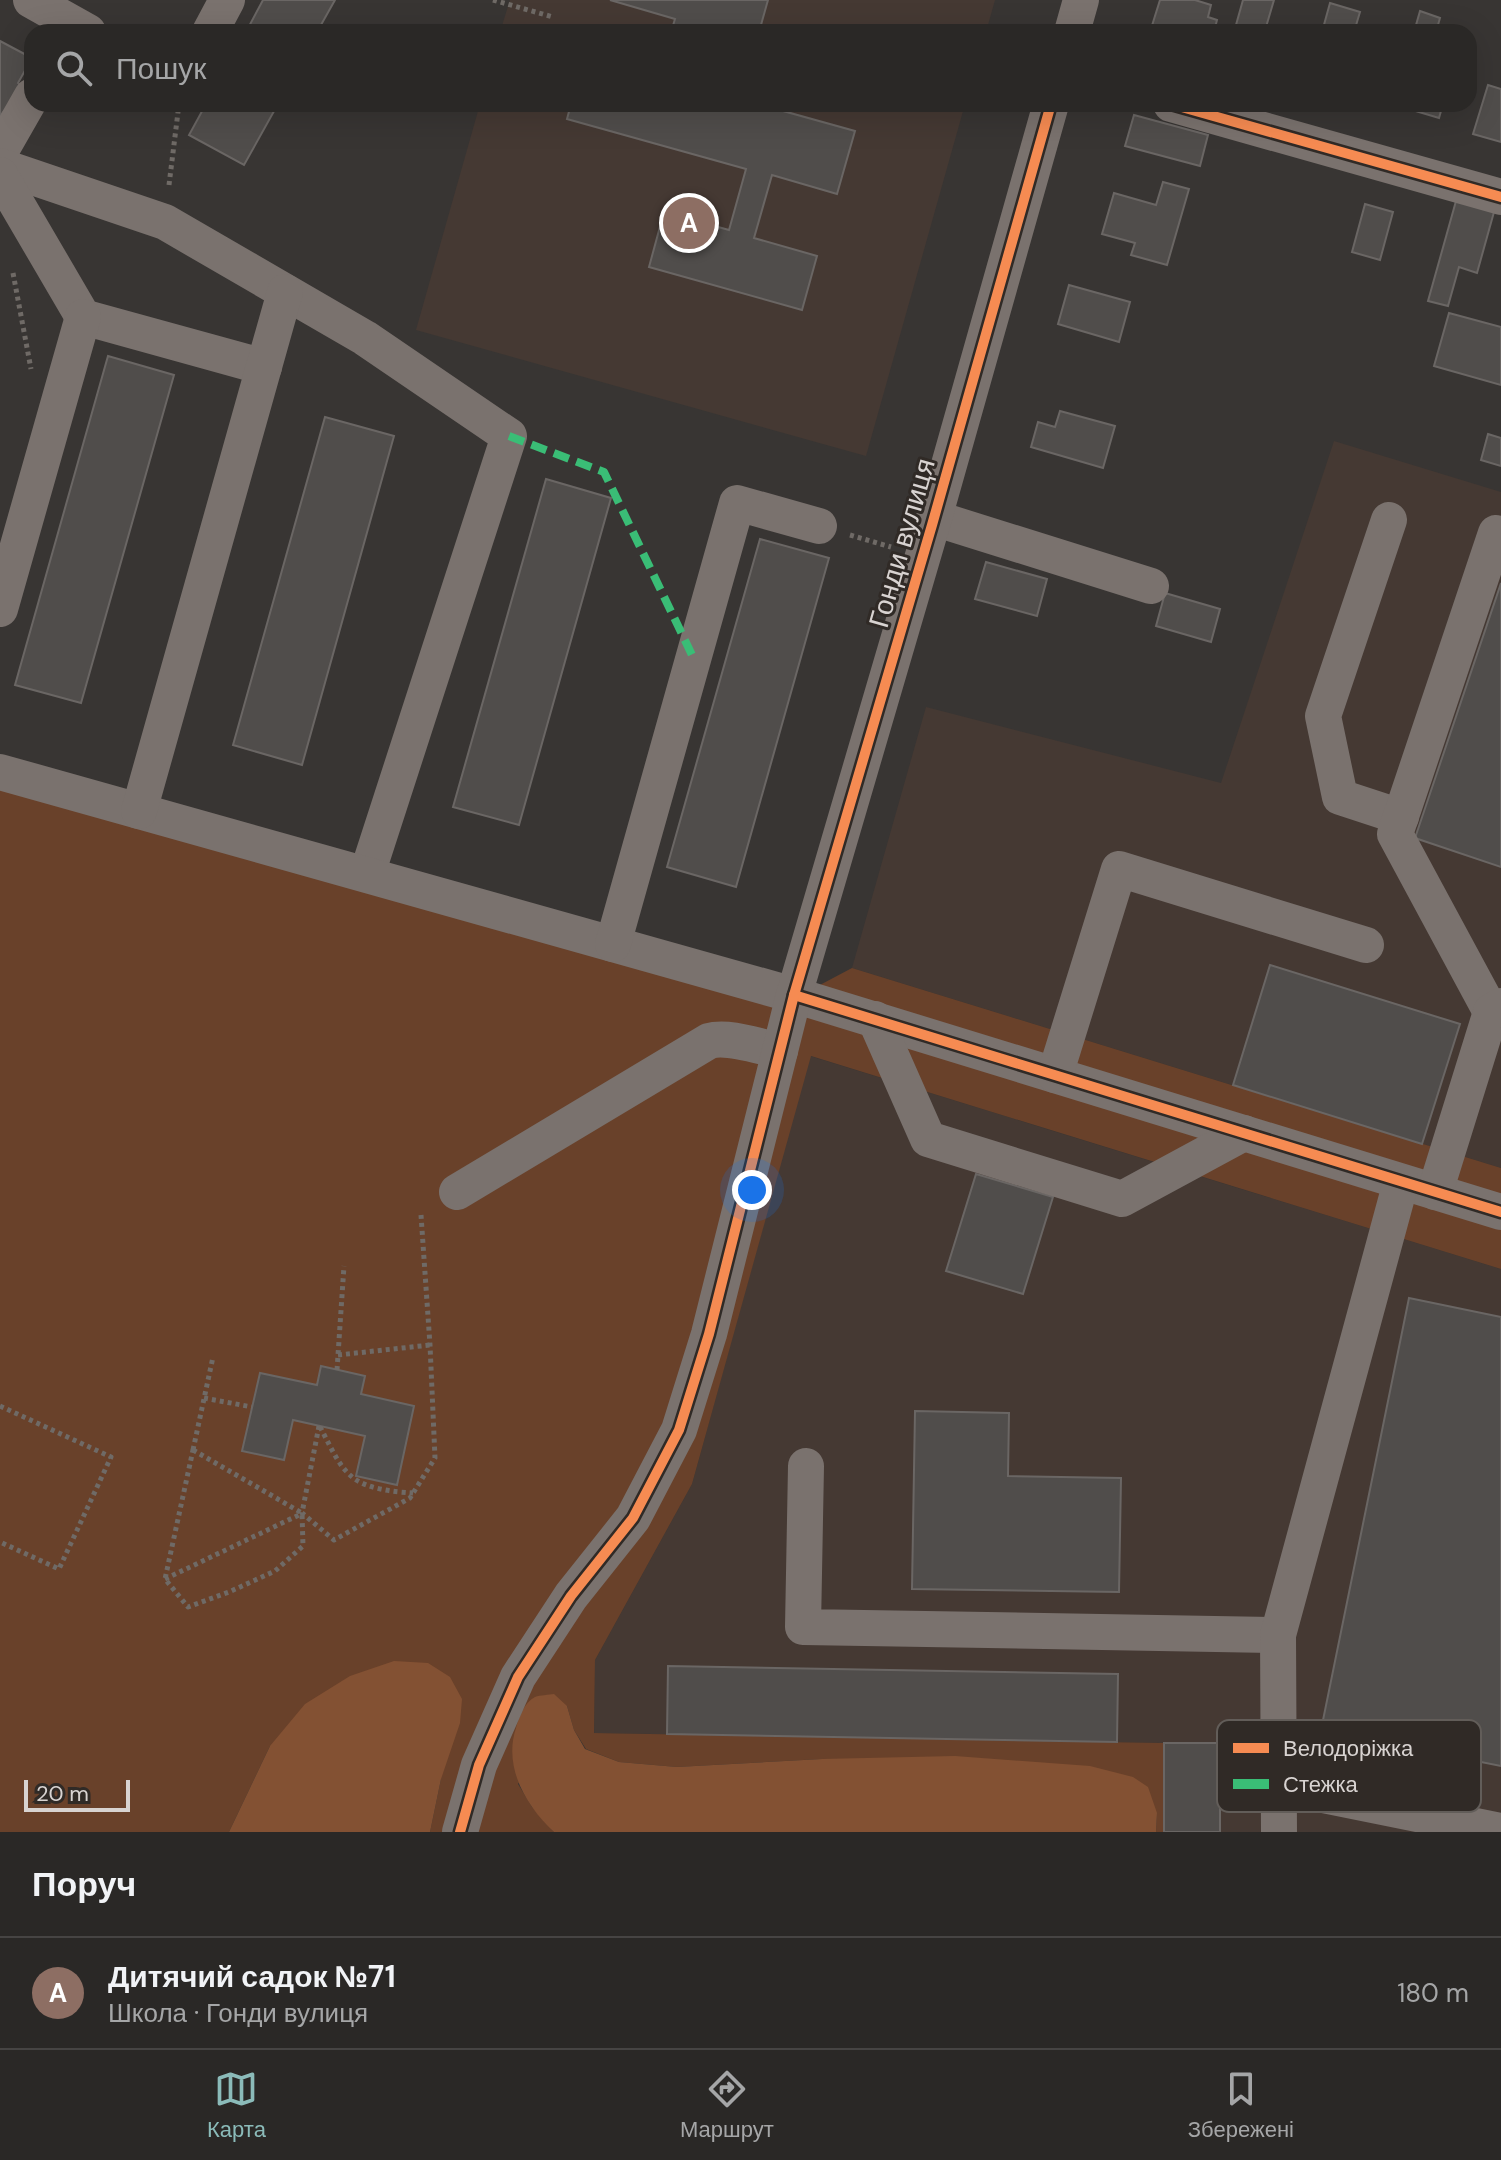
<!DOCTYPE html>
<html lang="uk">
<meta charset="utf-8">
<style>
:root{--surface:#2a2826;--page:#32302e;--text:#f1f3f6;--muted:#a5a6a7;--line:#464443;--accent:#8bbbb9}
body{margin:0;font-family:"DM Sans",sans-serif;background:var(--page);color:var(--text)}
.scale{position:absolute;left:24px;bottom:20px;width:106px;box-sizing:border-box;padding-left:8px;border:4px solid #d8d3d1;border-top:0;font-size:22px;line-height:28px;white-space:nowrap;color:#d8d3d1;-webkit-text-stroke:6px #302a26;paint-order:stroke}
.you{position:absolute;left:752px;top:1190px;width:28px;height:28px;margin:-20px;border:6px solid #fff;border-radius:50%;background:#1a73e8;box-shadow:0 0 0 12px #1a73e833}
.badge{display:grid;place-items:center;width:52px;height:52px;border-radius:50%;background:var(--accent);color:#fff;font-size:26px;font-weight:700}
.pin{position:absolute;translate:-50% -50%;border:4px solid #fff;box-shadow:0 2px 8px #0006}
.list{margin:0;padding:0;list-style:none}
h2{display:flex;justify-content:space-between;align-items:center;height:104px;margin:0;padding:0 32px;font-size:34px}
h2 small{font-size:26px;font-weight:400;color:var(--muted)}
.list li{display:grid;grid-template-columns:52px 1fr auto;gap:24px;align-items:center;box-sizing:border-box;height:112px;padding:0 32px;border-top:2px solid var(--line)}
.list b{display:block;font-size:30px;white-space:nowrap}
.list p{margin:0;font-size:26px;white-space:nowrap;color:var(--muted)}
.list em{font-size:26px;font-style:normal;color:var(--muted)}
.icon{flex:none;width:44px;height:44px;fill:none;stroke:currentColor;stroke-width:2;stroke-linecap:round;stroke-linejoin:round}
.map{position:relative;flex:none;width:1501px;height:1832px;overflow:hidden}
.search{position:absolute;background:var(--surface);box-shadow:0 8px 32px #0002;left:24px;right:24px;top:24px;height:88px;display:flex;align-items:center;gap:20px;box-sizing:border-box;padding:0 28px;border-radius:24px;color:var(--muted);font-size:30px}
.sheet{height:216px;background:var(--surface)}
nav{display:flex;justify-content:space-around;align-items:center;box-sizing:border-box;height:112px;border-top:2px solid var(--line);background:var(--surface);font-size:22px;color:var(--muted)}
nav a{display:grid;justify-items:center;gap:4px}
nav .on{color:var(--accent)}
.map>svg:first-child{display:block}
.built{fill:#453933}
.green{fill:#69412a}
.forest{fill:#835133}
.building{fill:#504d4b;stroke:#6a6664;stroke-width:2}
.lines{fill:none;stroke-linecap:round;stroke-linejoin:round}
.path{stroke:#6f6a66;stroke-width:5;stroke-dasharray:4 4;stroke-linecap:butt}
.minor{stroke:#7a726e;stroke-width:36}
.quiet{stroke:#3abd76;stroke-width:8;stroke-dasharray:16 8;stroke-linecap:butt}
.cycleway-casing{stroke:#302a26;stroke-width:15}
.cycleway{stroke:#f68b52;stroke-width:10}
.labels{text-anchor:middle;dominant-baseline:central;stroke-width:6;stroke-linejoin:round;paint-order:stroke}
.street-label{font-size:28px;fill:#d8d3d1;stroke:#302a26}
.key{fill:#302a26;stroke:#625d59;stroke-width:2}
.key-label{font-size:22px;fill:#d8d3d1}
</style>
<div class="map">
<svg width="1501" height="1832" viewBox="0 0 1501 1832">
<rect width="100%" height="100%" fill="#383533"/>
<!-- built -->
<g class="built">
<polygon points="510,0 995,0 986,32 500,32"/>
<polygon points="480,104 965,104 866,456 416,330"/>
<polygon points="1334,441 1501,492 1501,1168 852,968 926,707 1221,783"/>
<polygon points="810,1056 1501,1269 1501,1832 1164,1832 1163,1743 594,1733 595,1660 692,1484"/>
</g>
<!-- green -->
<polygon class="green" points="0,785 782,1005 852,968 1501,1168 1501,1269 811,1056 692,1484 595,1660 594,1733 1164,1743 1164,1832 1156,1832 1157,1813 822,1759 677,1767 619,1762 586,1749 574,1730 567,1706 518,1784 532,1807 554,1832 430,1832 441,1779 270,1746 229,1832 0,1832"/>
<!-- forest -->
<g class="forest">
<polygon points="394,1661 428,1663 450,1677 462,1699 460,1723 441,1779 430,1832 229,1832 270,1746 305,1704 350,1676"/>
<path d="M554,1694L567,1706L574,1730L585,1749L619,1762L677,1767L822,1759L955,1756L1090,1766L1133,1777L1148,1787L1157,1813L1156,1832H554C526,1806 503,1767 516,1728C519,1717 524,1703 535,1697C540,1695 549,1695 554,1694Z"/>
</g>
<!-- building -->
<g class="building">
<polygon points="263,0 335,0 317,32 246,32"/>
<polygon points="610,0 768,0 759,32 716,32 702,28 701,32 671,32 675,19"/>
<polygon points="1160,0 1195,0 1211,5 1208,17 1217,20 1214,32 1150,32"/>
<polygon points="1243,0 1274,0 1266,27 1283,32 1234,32"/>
<polygon points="1330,3 1360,12 1354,32 1322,32"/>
<polygon points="1420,11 1440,18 1436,32 1414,32"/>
<polygon points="0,41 32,58 18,83 23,87 0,116"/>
<polygon points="1488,85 1501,89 1501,142 1473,134"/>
<polygon points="206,104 278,104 244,165 189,135"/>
<polygon points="571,104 758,104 855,131 837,194 772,175 754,238 817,256 802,310 649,267 664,212 729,230 746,169 567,119"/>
<polygon points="1392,104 1443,104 1439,118"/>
<polygon points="1134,115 1208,135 1200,166 1125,146"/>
<polygon points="1163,182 1189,189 1167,265 1131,255 1135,243 1102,234 1114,193 1156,205"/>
<polygon points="1456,201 1494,212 1477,273 1459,267 1448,306 1428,301"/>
<polygon points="1365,204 1393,212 1380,260 1352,252"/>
<polygon points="1069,285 1130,302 1119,342 1058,324"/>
<polygon points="1449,313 1501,327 1501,385 1434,366"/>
<polygon points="108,356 174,375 81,703 15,685"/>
<polygon points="1060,411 1115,426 1103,468 1031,447 1038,422 1055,427"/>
<polygon points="325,417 394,436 302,765 233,745"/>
<polygon points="1488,434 1501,438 1501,466 1481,460"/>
<polygon points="546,479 611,498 519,825 453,807"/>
<polygon points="760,539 829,558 736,887 667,867"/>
<polygon points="986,562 1047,579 1037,616 975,599"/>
<polygon points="1501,583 1501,867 1415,838"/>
<polygon points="1165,593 1220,609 1211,642 1156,626"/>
<polygon points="1270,965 1460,1024 1422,1144 1233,1085"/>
<polygon points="976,1174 1053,1197 1023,1294 946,1271"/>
<polygon points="1409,1298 1501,1317 1501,1766 1321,1730"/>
<polygon points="321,1366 365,1376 361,1394 414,1406 397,1485 356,1476 365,1436 293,1420 284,1460 242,1451 260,1373 317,1385"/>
<polygon points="915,1411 1009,1413 1008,1476 1121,1478 1119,1592 912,1589"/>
<polygon points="668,1666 1118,1674 1117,1742 667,1734"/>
<rect x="1164" y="1743" width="56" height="89"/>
</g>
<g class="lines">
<!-- path -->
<g class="path">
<polyline points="493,0 553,17"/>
<polyline points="169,185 179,104"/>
<polyline points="13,273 31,369"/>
<polyline points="850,535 891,547"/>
<polyline points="338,1355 430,1345"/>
<polyline points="337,1370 344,1266"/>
<polyline points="204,1398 252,1407"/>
<polyline points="0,1406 111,1457 59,1569 0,1542"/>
<polyline points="319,1426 302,1513 334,1540 410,1498 435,1458 430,1345 421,1215"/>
<path d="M320,1427C329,1443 337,1464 351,1476C365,1489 394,1492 413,1493"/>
<polygon points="193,1450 302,1513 303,1546 275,1571 229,1592 188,1607 165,1579"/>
<polyline points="193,1450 213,1357"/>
<polyline points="165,1579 301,1514"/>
</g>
<!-- minor -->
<g class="minor">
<polyline points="31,0 88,32"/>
<polyline points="210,32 227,0"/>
<polyline points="1072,32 1081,0"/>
<polyline points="1171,104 1501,197"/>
<polyline points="0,152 32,96"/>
<polyline points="0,166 165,222 365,338 509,436 367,874"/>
<polyline points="0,175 83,317 264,367"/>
<polyline points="934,518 1151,586"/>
<polyline points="1389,520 1323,716 1340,797 1401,817"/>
<polyline points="0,609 83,317"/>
<polyline points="0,772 794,995 1501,1212"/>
<polyline points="139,811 285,292"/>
<polyline points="613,944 737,503 819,526"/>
<polyline points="1491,1012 1395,834 1496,533"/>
<polyline points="875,1019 928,1139 1122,1199 1244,1133"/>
<polyline points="1055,1075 1119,869 1366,945"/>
<path d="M457,1192L709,1041C728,1035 760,1047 780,1051"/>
<polyline points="1435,1192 1491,1012 1501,1006"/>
<polyline points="806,1466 803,1627 1278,1635"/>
<polyline points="1279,1786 1501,1831"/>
<polyline points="460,1832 479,1765 518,1677 571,1596 633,1518 679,1430 709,1334 794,995 932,525 1051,104"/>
<polyline points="1279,1832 1278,1635 1401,1182"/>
</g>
<!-- quiet -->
<polyline class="quiet" points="509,436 604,472 693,657"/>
<!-- cycleway casing -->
<g class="cycleway-casing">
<g id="cycleway">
<polyline points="1171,104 1501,197"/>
<polyline points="794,995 1501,1212"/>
<polyline points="460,1832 479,1765 518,1677 571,1596 633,1518 679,1430 709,1334 794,995 932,525 1051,104"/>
</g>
</g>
<!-- cycleway -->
<use href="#cycleway" class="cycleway"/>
</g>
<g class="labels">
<!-- street labels -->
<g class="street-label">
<text transform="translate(902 543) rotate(-74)">Гонди вулиця</text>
</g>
</g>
<!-- legend -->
<rect x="1217" y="1720" width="264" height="92" rx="12" class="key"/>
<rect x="1233" y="1743" width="36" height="10" fill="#f68b52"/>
<rect x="1233" y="1779" width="36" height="10" fill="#3abd76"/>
<g class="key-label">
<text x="1283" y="1756">Велодоріжка</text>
<text x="1283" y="1792">Стежка</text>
</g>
</svg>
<div class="scale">20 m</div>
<div class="you"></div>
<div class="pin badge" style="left:689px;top:223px;background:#8d6e63">A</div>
<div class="search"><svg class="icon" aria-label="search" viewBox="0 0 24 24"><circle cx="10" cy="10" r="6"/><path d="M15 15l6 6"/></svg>Пошук</div>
</div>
<section class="sheet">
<h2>Поруч<small></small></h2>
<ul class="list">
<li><span class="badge" style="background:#8d6e63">A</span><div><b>Дитячий садок №71</b><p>Школа · Гонди вулиця</p></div><em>180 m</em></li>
</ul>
</section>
<nav>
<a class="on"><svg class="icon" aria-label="map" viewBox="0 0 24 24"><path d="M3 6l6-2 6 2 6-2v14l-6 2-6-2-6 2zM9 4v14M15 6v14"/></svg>Карта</a>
<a><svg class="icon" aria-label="directions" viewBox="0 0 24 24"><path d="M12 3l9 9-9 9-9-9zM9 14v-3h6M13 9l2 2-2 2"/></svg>Маршрут</a>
<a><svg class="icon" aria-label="saved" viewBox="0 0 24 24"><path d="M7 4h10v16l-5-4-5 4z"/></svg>Збережені</a>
</nav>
